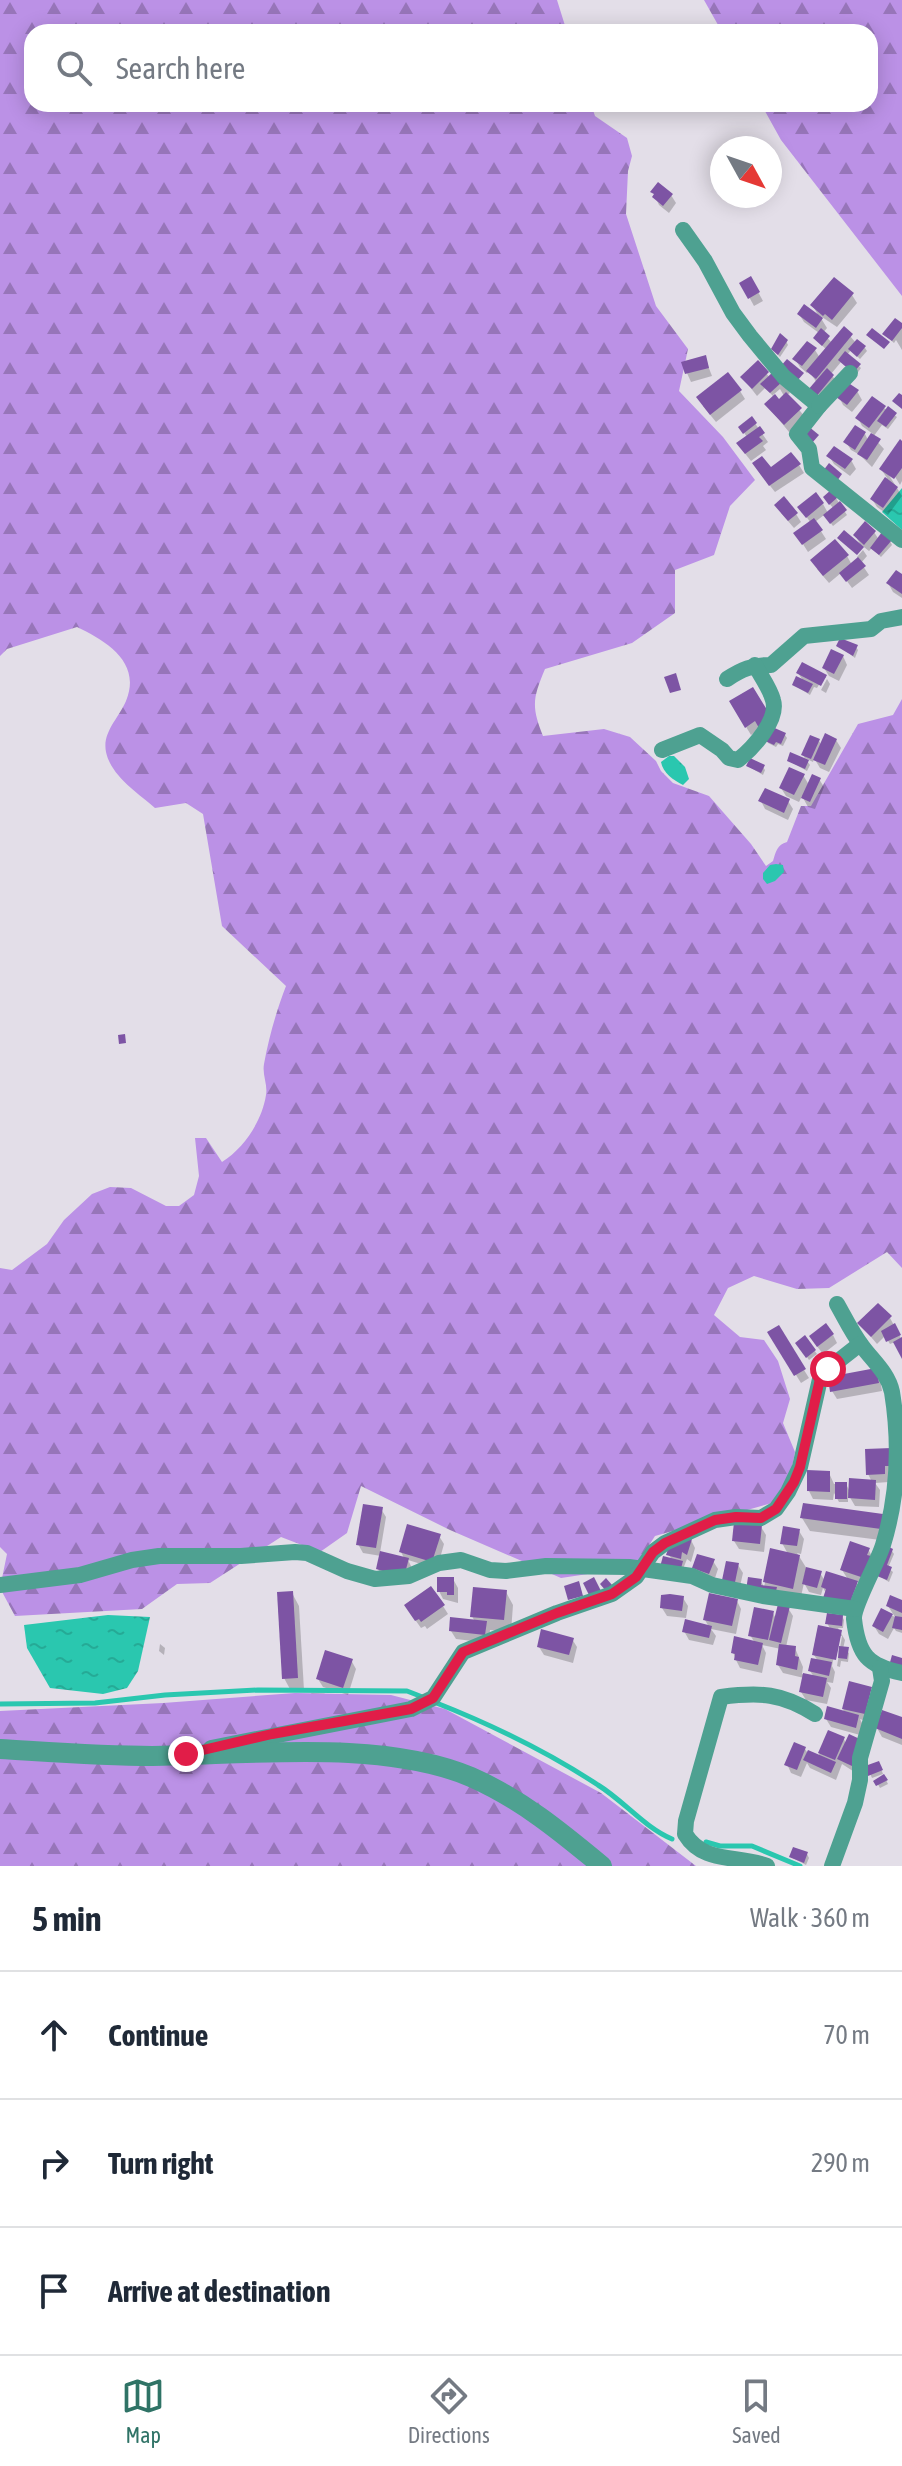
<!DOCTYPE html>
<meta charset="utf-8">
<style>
:root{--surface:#fff;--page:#f2f2f3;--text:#1f2937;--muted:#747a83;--line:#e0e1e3;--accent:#2f7366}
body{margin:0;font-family:"Asap Condensed",sans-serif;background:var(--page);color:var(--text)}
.compass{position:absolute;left:710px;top:136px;width:72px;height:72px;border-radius:50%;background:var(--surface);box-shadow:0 4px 20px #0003;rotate:130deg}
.stop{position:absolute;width:24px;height:24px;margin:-18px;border:6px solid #e11d48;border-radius:50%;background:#fff}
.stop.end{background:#e11d48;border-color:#fff;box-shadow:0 2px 8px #0008}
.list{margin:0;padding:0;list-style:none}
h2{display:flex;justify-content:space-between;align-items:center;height:104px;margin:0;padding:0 32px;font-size:34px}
h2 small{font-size:26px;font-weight:400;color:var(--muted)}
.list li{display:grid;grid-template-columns:52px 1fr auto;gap:24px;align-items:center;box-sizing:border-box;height:128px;padding:0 32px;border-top:2px solid var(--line)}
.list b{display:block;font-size:30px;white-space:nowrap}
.list em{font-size:26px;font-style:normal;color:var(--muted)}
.icon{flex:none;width:44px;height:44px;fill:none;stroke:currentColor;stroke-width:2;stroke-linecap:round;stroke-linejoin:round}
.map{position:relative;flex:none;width:902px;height:1866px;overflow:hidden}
.search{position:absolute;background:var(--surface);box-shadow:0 4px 20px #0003;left:24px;right:24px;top:24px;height:88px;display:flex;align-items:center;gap:20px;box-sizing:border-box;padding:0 28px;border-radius:24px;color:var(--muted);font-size:30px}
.sheet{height:488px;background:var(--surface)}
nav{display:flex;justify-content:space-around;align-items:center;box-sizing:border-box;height:112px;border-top:2px solid var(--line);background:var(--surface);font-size:22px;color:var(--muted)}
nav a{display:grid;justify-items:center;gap:4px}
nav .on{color:var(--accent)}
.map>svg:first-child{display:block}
.forest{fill:url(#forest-firs)}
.water{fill:url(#water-ripples)}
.shadow{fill:#0003;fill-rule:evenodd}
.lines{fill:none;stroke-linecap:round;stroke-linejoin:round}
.stream{stroke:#2ac7af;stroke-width:5}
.building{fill:#7d54a4}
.minor{stroke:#4ea191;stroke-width:16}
.tertiary{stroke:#4ea191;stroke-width:20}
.route{stroke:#e11d48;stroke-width:10}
</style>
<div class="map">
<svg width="902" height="1866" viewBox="0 0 902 1866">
<defs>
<pattern id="forest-firs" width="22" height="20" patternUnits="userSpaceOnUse" patternTransform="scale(2)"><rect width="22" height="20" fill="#bb91e6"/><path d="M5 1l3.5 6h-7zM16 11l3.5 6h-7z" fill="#9775b9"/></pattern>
<pattern id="water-ripples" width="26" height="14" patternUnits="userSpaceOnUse" patternTransform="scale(2)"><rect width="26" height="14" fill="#2ac7af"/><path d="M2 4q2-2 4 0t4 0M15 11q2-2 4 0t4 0" fill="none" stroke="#25aa96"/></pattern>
</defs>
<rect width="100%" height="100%" fill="#e3dee8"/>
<!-- forest -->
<g class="forest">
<path d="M0,0H557L567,32H32V104H591L595,116L627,138L632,156L628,171L626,214L656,306L688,349L679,391L723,437L755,480L730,506L714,555L675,570V613L632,643L545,669C533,698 531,706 543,736L604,729L630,737L656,761L661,771L673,783L709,796L751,844L766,866L773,861C776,851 777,845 787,842L801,806H811L858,724L893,715L902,699V1268L887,1252L829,1288L797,1289L754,1276L728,1288L714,1315L740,1337L764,1340L778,1361L790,1399L783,1423L795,1452L786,1499L655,1536L635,1567L561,1578L450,1530L361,1486L347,1533L320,1552L281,1537L210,1583L177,1584L142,1609L15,1616L0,1588L7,1554L0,1547V1268L12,1270L47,1244L64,1220L92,1194L110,1187L131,1188L166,1206H179L194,1195L199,1176L195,1138H206L222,1162C244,1148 262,1121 266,1095C268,1085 262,1075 264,1064C269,1037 276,1012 286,986L222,926L203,814L186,803L155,808C138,793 111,776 106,752C102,732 119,718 126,701C142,662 106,641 77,627L7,649L0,656Z"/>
<polygon points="704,0 902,0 902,296 781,140 761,104 870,104 870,32 722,32"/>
<polygon points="295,1693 391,1695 445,1709 601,1793 696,1866 0,1866 0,1711 163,1703"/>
</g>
<!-- water -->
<g class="water">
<polygon points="902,488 902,530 882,512"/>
<path d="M669,756H674L685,767L689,779L683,785C673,780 663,773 661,762Z"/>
<polygon points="776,864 783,865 784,872 775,881 767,884 763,879 763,873 770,865"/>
<polygon points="108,1615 150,1617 138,1671 127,1688 103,1694 50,1688 27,1648 24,1625"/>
</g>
<!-- shadow -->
<g class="shadow">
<polygon points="653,192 671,195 676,203 669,213 659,205"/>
<polygon points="751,279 763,301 754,306 742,284"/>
<polygon points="852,295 857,303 837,327 819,315 827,328 823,333 832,343 844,329 856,343 865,348 867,351 860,359 851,350 847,355 861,368 856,375 841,362 831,374 838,384 815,400 817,383 809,371 807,373 800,367 795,359 815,350 820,358 827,350 817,341 819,333 804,322 799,314 820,319 813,306"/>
<polygon points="902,326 902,350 896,340 894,343 887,337"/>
<polygon points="786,341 788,345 780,357 775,352"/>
<polygon points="705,358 712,376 691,382 687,373"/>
<path d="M758,363L770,378L786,387L790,393L787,395L805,417L789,432L767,405L774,397L765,388L757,396L743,378ZM780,389L784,396L779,401L773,395Z"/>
<polygon points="740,391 745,399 716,422 703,406"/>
<polygon points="857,391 862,400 852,412 843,405 839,397"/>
<polygon points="884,408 897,417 888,429 882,425 873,437 884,449 872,467 860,455 851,450 846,442 865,434 868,440 873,434 862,426 858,418"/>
<polygon points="752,419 768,442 763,446 766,450 751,461 743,451 747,437 740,427"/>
<polygon points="902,443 902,481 900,485 891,470 887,472 902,496 888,515 877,507 872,499 887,478 881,469"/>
<polygon points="829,456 851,460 856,469 850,476 834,464"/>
<polygon points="799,465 804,473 775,492 759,472"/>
<polygon points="832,492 847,515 833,526 824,515 815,522 826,539 808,552 801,541 811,523 805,515 823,504 828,513 834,509 827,501"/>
<polygon points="781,513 796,514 801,522 794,528"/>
<polygon points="874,532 879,540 890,541 892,545 881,557 872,548 869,551 860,544 855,535"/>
<polygon points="863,550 867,556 861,563 869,575 852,588 841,573 829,583 817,569 847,556 852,565 859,559 857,557"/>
<polygon points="902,577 902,598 893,592 888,583"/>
<polygon points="839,646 856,647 858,650 855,658"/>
<polygon points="843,656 847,665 839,681 829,676 824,668"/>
<polygon points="798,673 825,676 826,678 823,678 817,688 814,687 810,695 794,685 804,682"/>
<polygon points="827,679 830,684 826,693 821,690"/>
<polygon points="731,702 785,735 787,738 783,746 778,744 776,747 768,743 761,728 751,735"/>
<polygon points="836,740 841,748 829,772 820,768 814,758 813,762 805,758 810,765 807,771 789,761 807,762 803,755 819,741 822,746"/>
<polygon points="748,766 763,767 765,770 763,775"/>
<polygon points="803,775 809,785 819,779 824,787 815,809 808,807 802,796 799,802 786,796 781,788"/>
<polygon points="761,801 788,801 793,809 788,820 765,809"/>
<polygon points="890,1318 902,1340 902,1355 895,1342 890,1344 885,1336 877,1344 860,1324"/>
<polygon points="778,1328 809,1378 801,1383 770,1333"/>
<polygon points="833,1335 837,1343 823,1354 816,1345"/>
<polygon points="805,1338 817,1354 809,1360 798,1344"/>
<polygon points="880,1378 882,1391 837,1399 832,1391"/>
<polygon points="891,1450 889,1482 875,1483 880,1490 879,1507 855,1506 848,1494 848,1502 839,1502 834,1493 833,1500 813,1499 809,1491 829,1473 834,1484 846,1484 850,1492 872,1482 868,1474"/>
<polygon points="381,1509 386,1517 380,1553 405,1560 401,1552 439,1536 444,1544 437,1569 408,1560 412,1568 382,1577 378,1569 381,1556 363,1553 358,1544"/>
<polygon points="882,1516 888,1541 810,1531 802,1518"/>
<polygon points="761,1527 766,1535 764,1552 739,1549 734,1541"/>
<polygon points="799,1531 804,1539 801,1554 797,1553 807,1569 820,1573 825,1581 849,1581 842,1570 868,1549 878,1567 871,1586 855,1581 861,1591 826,1593 823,1588 821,1595 809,1592 804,1583 800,1601 753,1598 761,1581 764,1587 772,1551 788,1554 782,1543"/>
<polygon points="691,1540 695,1548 691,1562 687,1559 681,1574 669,1555"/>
<polygon points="892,1551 894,1554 888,1568 893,1572 889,1582 879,1576"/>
<polygon points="713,1561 718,1569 714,1581 694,1568"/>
<polygon points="738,1565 743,1573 738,1595 728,1593"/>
<polygon points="453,1579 458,1588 458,1603 443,1599 439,1591"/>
<polygon points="506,1592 513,1605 511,1632 490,1630 489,1643 456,1639 451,1631 475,1622 472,1616"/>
<polygon points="292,1593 299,1606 304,1690 291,1691 284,1678"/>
<polygon points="683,1598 688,1606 686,1618 667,1616 662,1608"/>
<polygon points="737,1601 741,1609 736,1634 711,1629 716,1636 713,1645 689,1640 684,1631 709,1627 705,1620"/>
<polygon points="902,1602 902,1633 896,1631 894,1628 888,1639 879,1634 874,1626 882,1611 895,1617 888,1606"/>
<polygon points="443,1606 448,1614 427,1629 425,1626 421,1628 411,1614"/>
<polygon points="788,1608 793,1616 786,1647 795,1648 803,1667 802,1674 814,1677 810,1671 818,1661 814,1655 831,1630 827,1623 842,1616 844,1620 843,1628 838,1628 845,1640 843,1649 849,1653 848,1662 841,1661 840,1667 837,1666 842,1636 838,1636 832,1666 835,1672 833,1683 827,1682 831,1688 827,1704 806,1700 801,1692 804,1678 783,1673 778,1665 781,1649 762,1645 766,1653 762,1673 740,1668 736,1660 733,1652 755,1643 750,1635 773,1613 776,1619"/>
<polygon points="572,1639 577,1647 573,1663 544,1655 539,1647"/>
<polygon points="160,1644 165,1648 164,1655 159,1651"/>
<polygon points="351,1660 356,1669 348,1695 323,1687 318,1679"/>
<polygon points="850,1683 869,1722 860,1719 863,1725 860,1735 831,1727 826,1719 843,1712"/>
<polygon points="902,1720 902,1745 882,1737 877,1728"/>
<polygon points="829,1732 844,1739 856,1773 842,1764 836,1780 810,1768 807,1763 801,1777 791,1773 787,1764 805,1749 809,1755 818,1757"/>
<polygon points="880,1766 883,1774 872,1778 867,1767"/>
<polygon points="884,1776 888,1784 880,1788 876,1781"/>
<polygon points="807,1854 809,1858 806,1865 791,1857"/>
</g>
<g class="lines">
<!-- stream -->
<g class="stream">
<path d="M434,1702C490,1724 548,1752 598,1785C624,1801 645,1828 672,1839"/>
<polyline points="0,1704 95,1703 165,1695 258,1690 407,1691 425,1698"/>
<polyline points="706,1842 720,1846 752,1846 800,1866"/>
</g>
</g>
<!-- building -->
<g class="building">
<polygon points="658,182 673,194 663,206 652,197 654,194 650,192"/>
<polygon points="751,276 760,292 748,299 739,283"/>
<polygon points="834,277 854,293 832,320 825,314 823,316 810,305"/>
<polygon points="804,304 823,318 816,328 797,314"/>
<polygon points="895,318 902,323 902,328 892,341 882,334"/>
<polygon points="844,326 853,334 816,379 806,371"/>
<polygon points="821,328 830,336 822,346 813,338"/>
<polygon points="872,328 890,342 884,349 866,335"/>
<polygon points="780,333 788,340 778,355 771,349"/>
<polygon points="857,339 866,346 857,357 848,349"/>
<polygon points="807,341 817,348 802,366 792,359"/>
<polygon points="845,351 861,364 853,373 838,360"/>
<polygon points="706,355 709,368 685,374 681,362"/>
<polygon points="787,359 804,373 797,381 780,367"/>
<polygon points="758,360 769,372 752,389 740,377"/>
<polygon points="827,368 834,375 815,398 807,391"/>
<polygon points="774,371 783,381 770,393 760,384"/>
<polygon points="728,372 742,390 710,415 696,397"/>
<polygon points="847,382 859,390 847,405 836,397"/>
<polygon points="786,392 802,408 784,425 764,404 775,394 779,399"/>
<polygon points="899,393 902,395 902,409 892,401"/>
<polygon points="872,396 886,406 869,428 855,418"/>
<polygon points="888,406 897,413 886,427 877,421"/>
<polygon points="752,416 757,423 743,434 738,427"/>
<polygon points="855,425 866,432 855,450 843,442"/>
<polygon points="760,426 765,433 759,437 763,441 745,454 736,443"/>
<polygon points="808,426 819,435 812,443 801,434"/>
<polygon points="871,433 881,439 867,460 857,454"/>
<polygon points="900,439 902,441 902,468 894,479 879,469"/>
<polygon points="834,446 853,459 845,469 826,456"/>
<polygon points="791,452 801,464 769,486 752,463 762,456 771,467"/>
<polygon points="829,463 842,474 837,481 823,471"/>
<polygon points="885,477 898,487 883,508 870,499"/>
<polygon points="832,489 838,497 829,505 823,497"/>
<polygon points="816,492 824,503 806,518 797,507"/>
<polygon points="784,496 798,513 788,521 774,505"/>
<polygon points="840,501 847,510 830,524 823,515"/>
<polygon points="814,518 823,530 802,545 793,533"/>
<polygon points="865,521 876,531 864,545 853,535"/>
<polygon points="844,530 864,547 857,555 837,538"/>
<polygon points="882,532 892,540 879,555 870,548"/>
<polygon points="835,539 849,555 823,576 810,560"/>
<polygon points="858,557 866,566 846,582 839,573"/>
<polygon points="896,570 902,574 902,594 886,583"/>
<polygon points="840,638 858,645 853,656 836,646"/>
<polygon points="831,649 844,655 834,674 822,668"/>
<polygon points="802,662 827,675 821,686 796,673"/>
<polygon points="676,673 681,690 670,693 664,677"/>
<polygon points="796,676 813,684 808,693 792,685"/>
<polygon points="753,687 769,713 759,728 755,721 745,728 729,701"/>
<polygon points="770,726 786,733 781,744 776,742 774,745 763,740"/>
<polygon points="825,733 837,739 825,765 813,760"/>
<polygon points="810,735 820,739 811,759 801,755"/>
<polygon points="790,752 809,760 805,769 787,761"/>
<polygon points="750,758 765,765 761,773 746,766"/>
<polygon points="789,767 805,774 794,795 779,788"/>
<polygon points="812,774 821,778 810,802 801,798"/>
<polygon points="765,788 790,799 784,813 758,801"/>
<polygon points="125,1034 126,1043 119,1044 118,1035"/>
<polygon points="878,1303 892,1316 871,1337 857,1323"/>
<polygon points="826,1323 834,1334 817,1347 809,1336"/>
<polygon points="895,1323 901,1335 886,1342 881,1331"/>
<polygon points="779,1325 806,1369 794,1376 767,1332"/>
<polygon points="805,1335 816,1350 806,1358 795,1343"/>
<polygon points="902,1337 902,1359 893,1342"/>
<polygon points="876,1368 879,1383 830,1392 828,1377"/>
<polygon points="892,1448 893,1466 885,1466 885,1474 866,1475 865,1449"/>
<polygon points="807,1470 830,1471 830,1492 807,1491"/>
<polygon points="849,1478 876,1480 875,1500 848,1498"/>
<rect x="835" y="1482" width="12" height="17"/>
<polygon points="803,1503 883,1514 881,1529 800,1518"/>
<polygon points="363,1504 383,1507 376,1548 356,1545"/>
<polygon points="734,1522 762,1525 760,1544 732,1541"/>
<polygon points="407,1524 441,1534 432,1562 399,1552"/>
<polygon points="783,1526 800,1529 797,1546 780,1544"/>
<polygon points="692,1539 687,1555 682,1552 681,1559 666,1555 669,1546"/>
<polygon points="850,1541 870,1548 867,1555 875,1557 867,1579 840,1570"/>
<polygon points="889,1547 893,1549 887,1565 892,1567 887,1580 877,1576"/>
<polygon points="770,1548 800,1555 793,1589 763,1582"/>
<polygon points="380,1551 409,1558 404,1577 376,1569"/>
<polygon points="697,1554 715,1559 709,1574 692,1568"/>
<polygon points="663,1556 683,1561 680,1572 660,1567"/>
<polygon points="726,1561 739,1563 734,1587 721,1585"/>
<polygon points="806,1567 822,1571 817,1588 802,1584"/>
<polygon points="826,1571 858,1581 849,1606 823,1598 826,1589 821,1587"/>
<polygon points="437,1577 454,1577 454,1595 447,1595 447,1592 437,1592"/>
<polygon points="594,1577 601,1591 590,1597 583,1583"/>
<polygon points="748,1577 762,1579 761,1585 777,1587 775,1595 746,1590"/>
<polygon points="606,1578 612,1585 606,1591 600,1584"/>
<polygon points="579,1581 583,1596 568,1600 564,1586"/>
<polygon points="431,1586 445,1605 421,1622 419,1619 415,1621 404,1605"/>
<polygon points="473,1587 507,1590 504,1620 470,1617"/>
<polygon points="293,1591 298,1678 282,1679 277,1592"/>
<polygon points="709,1593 738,1599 732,1626 703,1620"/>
<polygon points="670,1594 684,1596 682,1611 660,1608 661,1595"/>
<polygon points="890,1595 902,1600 902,1613 886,1606"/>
<polygon points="778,1604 790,1606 781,1643 769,1640"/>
<polygon points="754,1607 774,1611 768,1640 748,1636"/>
<polygon points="881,1608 893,1614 883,1632 872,1626"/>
<polygon points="827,1613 843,1615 842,1626 825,1624"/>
<polygon points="895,1616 902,1617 902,1630 892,1628"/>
<polygon points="450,1617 487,1621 485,1635 449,1631"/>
<polygon points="685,1619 712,1626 709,1638 682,1632"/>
<polygon points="818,1625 842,1630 836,1660 812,1655"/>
<polygon points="541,1629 574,1638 569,1655 537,1647"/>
<polygon points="734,1636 763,1643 758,1665 734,1660 735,1654 731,1653"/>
<polygon points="779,1644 796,1646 795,1656 799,1657 797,1670 776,1665"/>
<polygon points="839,1646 849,1647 847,1659 838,1658"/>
<polygon points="325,1650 353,1659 343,1688 316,1679"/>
<polygon points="892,1655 902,1658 902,1669 889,1666"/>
<polygon points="811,1658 832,1662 829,1676 808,1671"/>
<polygon points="803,1673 827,1678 823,1697 799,1692"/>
<polygon points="849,1681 872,1687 865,1714 842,1709"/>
<polygon points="827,1706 859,1715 856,1728 824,1719"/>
<polygon points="882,1710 902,1717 902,1739 875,1728"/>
<polygon points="828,1730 845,1737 835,1760 818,1753"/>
<polygon points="849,1734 864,1741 852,1766 837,1759"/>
<polygon points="794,1742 806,1747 797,1770 784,1765"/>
<polygon points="808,1750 836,1762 831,1773 803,1760"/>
<polygon points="879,1761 883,1770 868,1776 865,1766"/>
<polygon points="884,1774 888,1780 876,1786 873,1781"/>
<polygon points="793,1847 808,1852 804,1863 789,1857"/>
</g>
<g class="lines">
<!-- minor -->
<g class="minor">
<polyline points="683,230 705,261 733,313 750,336 784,377 819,406 797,434 809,449 812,468 902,540"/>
<polyline points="819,406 850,373"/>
<path d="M727,679C742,669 752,665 771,665L804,636L871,629L881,621L902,617"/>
<path d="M662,750L700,735L722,750L729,758L738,760C753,748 779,720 773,700C770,688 760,675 755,665"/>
<path d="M837,1304C845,1318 852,1333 862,1346C873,1361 888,1373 892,1392C900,1442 898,1496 883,1545C878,1562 853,1606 854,1619C858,1655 868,1666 902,1673"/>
<polyline points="0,1585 80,1575 132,1560 159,1556 241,1556 295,1552 307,1553 347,1571 375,1579 409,1576 439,1563 461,1560 490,1570 506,1571 546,1566 629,1567 692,1576 712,1585 763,1596 855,1609"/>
<polyline points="211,1748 411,1709 433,1698 463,1652 557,1613 612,1594 636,1577 653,1552 665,1543 715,1520 736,1517 761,1518 776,1509 788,1492 800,1467 820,1379 828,1369 860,1344"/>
<path d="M767,1866C738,1854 704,1865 685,1834L686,1821L721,1697C760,1692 782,1693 815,1714"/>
<polyline points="832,1866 855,1803 860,1780 860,1758 882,1681 880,1668"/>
</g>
<!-- tertiary -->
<path class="tertiary" d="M0,1749C50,1752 101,1756 152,1756C248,1755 382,1739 471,1777C521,1799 561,1832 602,1866"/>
</g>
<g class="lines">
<!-- route -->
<polyline class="route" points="186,1754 272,1734 411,1709 433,1698 463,1652 557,1613 612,1594 636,1577 653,1552 665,1543 715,1520 736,1517 761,1518 776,1509 794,1482 800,1467 820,1379 828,1369"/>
</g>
</svg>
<svg class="compass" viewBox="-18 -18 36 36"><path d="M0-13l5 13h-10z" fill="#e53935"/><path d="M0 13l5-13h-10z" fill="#747a83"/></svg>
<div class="stop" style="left:828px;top:1369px"></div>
<div class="stop end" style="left:186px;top:1754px"></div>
<div class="search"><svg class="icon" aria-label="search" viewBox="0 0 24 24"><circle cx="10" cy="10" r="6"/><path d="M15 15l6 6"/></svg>Search here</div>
</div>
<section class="sheet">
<h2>5 min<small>Walk · 360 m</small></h2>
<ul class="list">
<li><svg class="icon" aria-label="ahead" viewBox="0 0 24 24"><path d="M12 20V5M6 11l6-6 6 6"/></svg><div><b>Continue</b></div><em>70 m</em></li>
<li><svg class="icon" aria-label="right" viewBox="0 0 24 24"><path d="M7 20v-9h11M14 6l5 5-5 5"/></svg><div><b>Turn right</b></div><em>290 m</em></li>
<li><svg class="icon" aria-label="arrive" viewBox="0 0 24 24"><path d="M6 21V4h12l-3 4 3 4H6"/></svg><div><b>Arrive at destination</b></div></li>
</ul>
</section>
<nav>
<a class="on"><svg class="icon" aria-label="map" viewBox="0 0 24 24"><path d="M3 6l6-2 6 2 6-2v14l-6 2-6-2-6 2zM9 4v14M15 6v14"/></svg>Map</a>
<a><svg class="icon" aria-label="directions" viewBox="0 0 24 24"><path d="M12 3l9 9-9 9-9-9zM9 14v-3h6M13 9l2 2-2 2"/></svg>Directions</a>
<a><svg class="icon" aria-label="saved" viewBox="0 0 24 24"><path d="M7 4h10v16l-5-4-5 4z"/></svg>Saved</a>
</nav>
